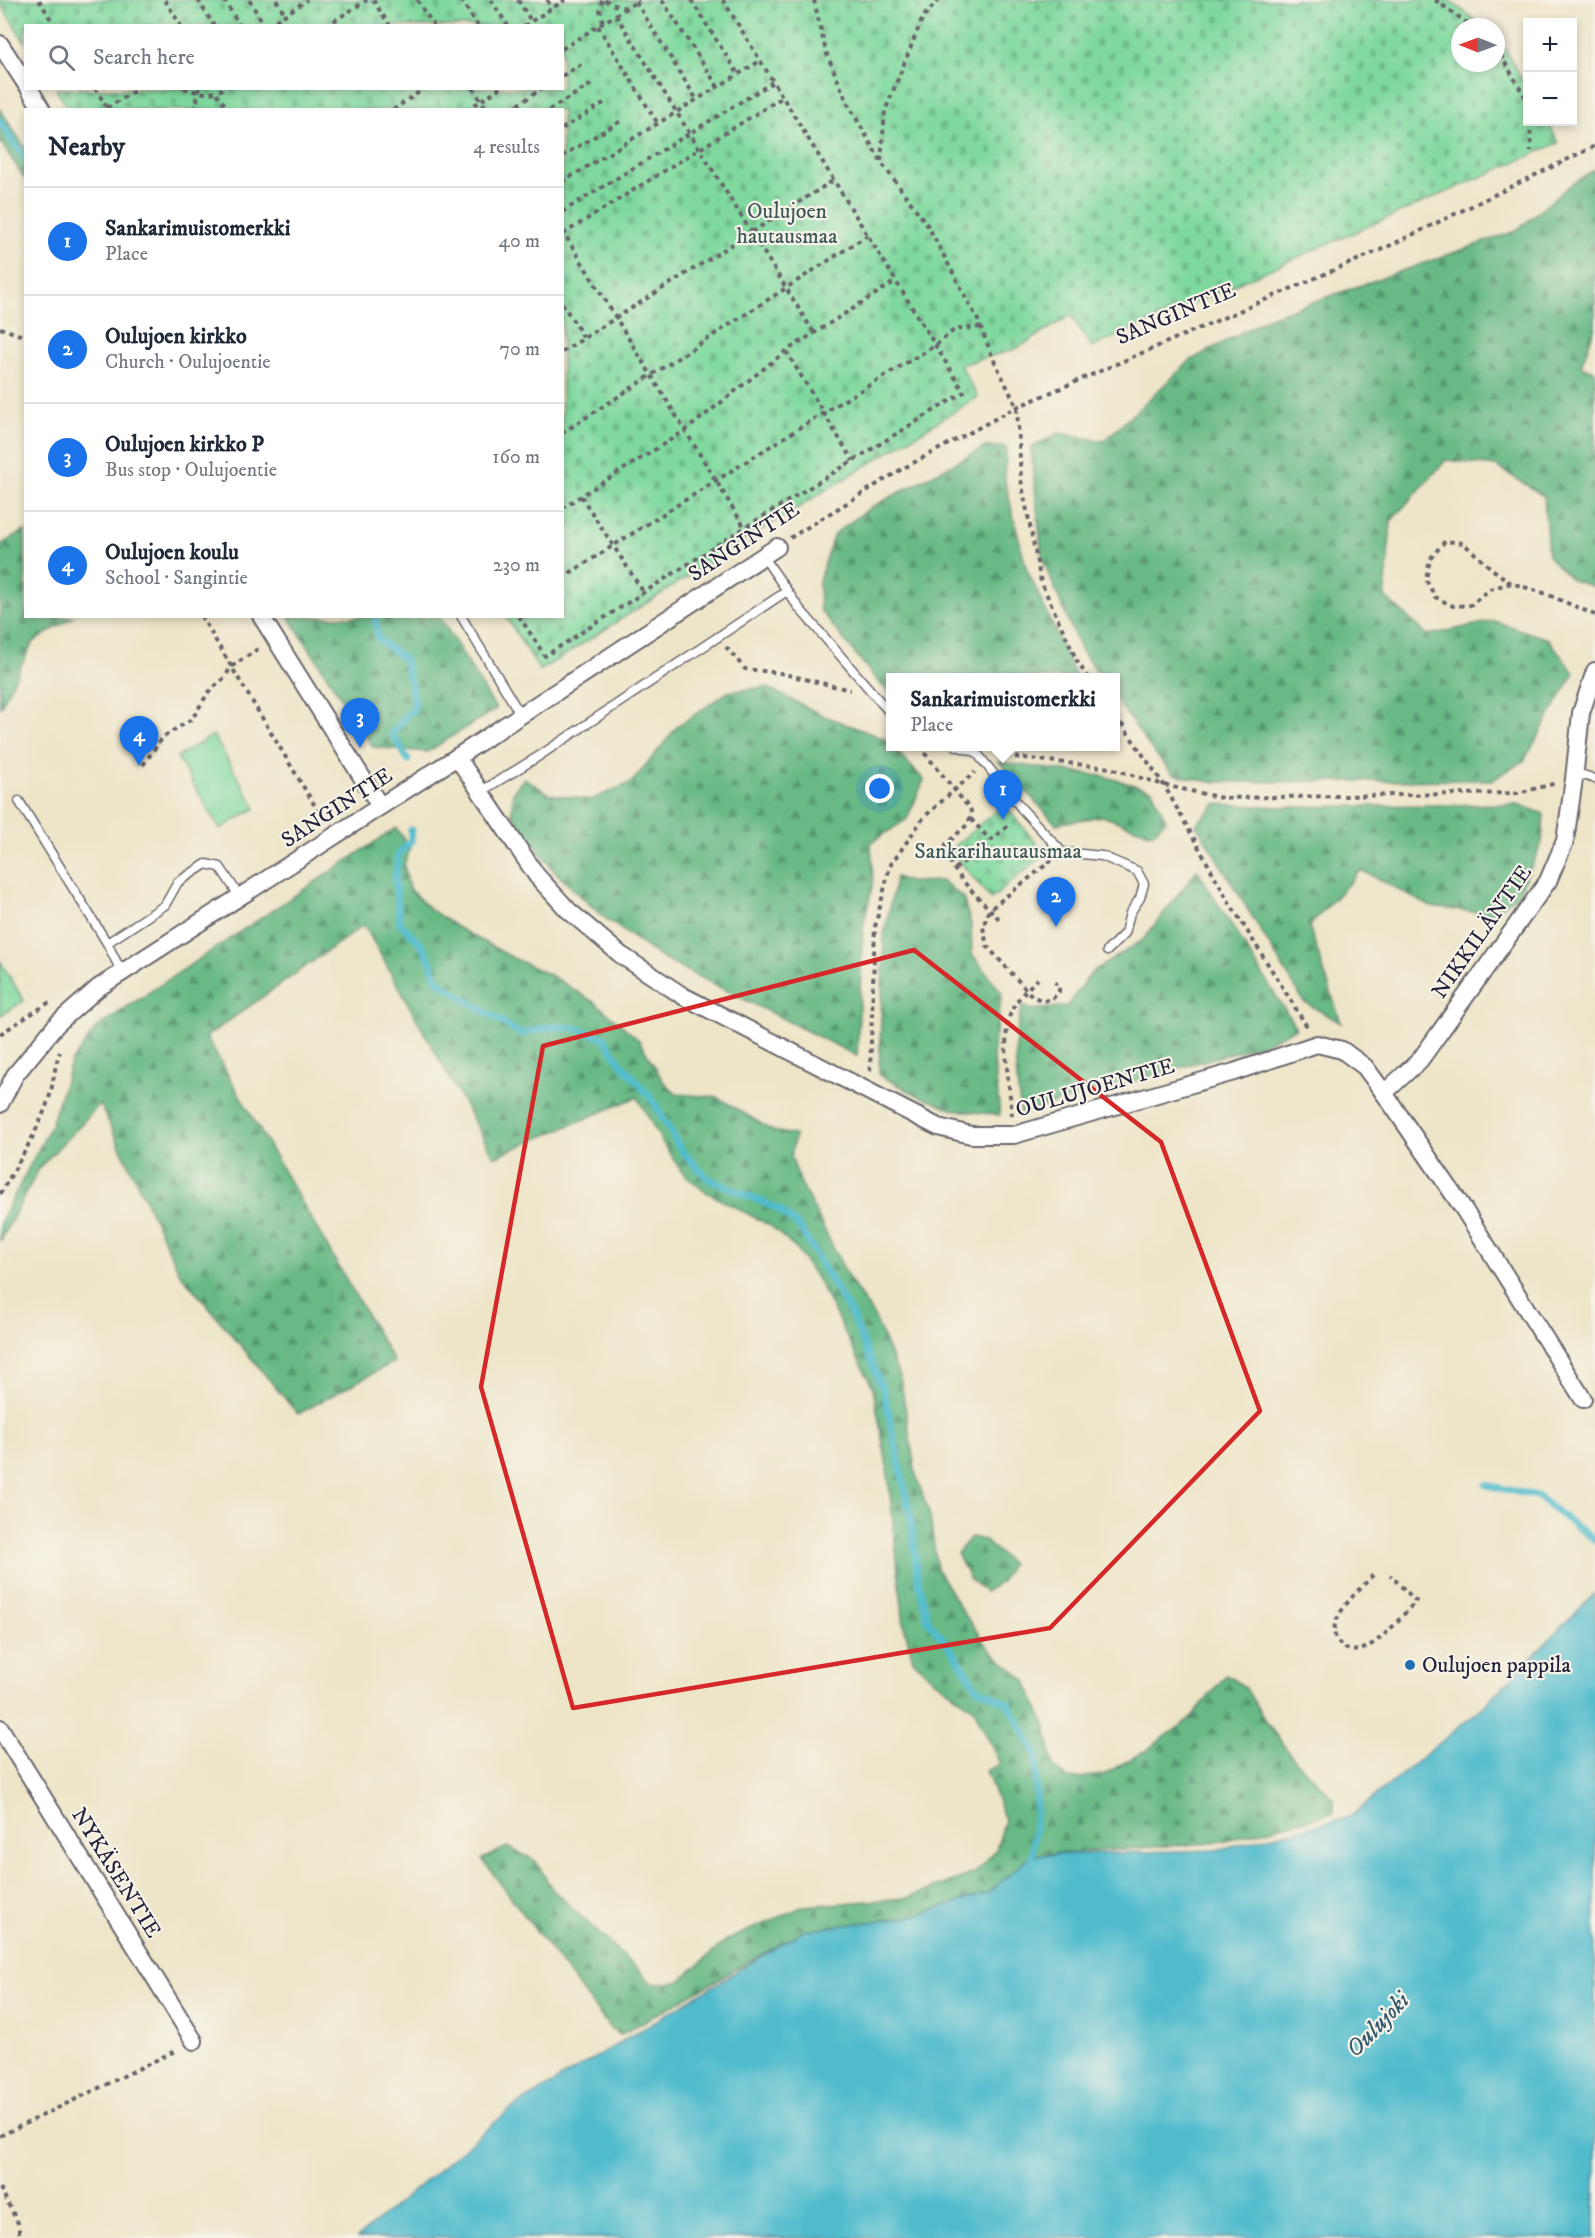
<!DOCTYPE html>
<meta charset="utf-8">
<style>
:root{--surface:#fff;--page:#f2f2f3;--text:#1f2937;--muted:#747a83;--line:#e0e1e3;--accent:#1a73e8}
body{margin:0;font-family:"IM FELL DW Pica",serif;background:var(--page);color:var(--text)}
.controls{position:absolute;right:18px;top:18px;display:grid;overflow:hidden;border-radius:0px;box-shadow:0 3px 9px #0003}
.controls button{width:54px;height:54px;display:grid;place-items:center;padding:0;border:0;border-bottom:2px solid var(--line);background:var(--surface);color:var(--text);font:30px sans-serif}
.compass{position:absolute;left:1451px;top:18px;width:54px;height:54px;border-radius:50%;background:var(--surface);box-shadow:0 3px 9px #0003;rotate:271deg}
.you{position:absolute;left:880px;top:789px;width:21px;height:21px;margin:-15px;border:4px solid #fff;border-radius:50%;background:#1a73e8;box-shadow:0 0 0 9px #1a73e833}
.badge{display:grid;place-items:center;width:39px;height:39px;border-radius:50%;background:var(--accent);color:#fff;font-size:20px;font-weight:700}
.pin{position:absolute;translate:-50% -50px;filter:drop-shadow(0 2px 3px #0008)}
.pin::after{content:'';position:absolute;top:32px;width:21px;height:18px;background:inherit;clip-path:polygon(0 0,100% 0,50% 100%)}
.popup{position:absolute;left:886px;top:673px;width:234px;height:78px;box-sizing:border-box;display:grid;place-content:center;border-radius:0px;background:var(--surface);filter:drop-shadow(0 2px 4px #0005);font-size:20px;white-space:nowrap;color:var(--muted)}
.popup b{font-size:22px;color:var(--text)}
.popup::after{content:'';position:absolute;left:50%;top:100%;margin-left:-12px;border:12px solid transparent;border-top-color:var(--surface)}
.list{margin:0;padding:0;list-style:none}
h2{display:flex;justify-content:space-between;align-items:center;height:78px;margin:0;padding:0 24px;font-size:26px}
h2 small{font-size:20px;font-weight:400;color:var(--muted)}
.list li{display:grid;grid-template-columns:39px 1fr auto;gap:18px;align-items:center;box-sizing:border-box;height:108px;padding:0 24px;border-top:2px solid var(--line)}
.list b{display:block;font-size:22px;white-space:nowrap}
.list p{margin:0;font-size:20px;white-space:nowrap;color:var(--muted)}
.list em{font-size:20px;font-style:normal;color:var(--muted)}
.icon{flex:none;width:33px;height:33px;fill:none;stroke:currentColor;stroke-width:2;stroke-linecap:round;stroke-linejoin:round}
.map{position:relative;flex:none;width:1595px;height:2238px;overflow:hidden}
.search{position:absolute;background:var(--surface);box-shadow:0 3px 9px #0003;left:24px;top:24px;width:540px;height:66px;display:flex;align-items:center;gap:15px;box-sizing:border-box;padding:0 21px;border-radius:0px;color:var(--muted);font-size:22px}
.panel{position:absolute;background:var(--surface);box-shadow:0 3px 9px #0003;left:24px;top:108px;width:540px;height:510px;border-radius:0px}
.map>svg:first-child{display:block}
.forest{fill:url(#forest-firs);stroke:#446e60;stroke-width:1.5}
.cemetery{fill:url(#cemetery-stones);stroke:#507e6c;stroke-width:1.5}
.pitch{fill:#7fd99e;stroke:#507e6c;stroke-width:1.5}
.water{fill:#50bbcc;stroke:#396e84;stroke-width:1.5}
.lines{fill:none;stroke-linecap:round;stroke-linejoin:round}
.stream{stroke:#50bbcc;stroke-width:7}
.service-casing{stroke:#69666c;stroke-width:11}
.minor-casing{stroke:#69666c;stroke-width:20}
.path{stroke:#69666c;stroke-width:4;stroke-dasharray:4.5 4.5;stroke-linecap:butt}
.service{stroke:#fff;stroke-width:8}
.minor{stroke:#fff;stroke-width:16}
.marked{fill:none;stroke:#d62828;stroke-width:4.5;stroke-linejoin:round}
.poi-dot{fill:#1f6fb2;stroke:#f7f3e8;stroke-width:2}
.labels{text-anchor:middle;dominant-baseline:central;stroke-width:4.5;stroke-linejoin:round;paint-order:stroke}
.park-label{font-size:22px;fill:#3e5959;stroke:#f7f3e8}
.street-label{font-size:22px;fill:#22223b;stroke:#f7f3e8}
.poi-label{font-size:22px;fill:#22223b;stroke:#f7f3e8;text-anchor:start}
.water-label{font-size:24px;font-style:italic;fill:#32586e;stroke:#f7f3e8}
</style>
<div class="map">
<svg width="1595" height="2238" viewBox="0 0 1595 2238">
<defs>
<pattern id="forest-firs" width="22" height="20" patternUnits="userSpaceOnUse" patternTransform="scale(1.5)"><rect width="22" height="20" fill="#67b985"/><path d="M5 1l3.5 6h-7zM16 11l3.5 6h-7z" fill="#54966e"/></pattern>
<pattern id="cemetery-stones" width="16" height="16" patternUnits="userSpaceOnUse" patternTransform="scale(1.5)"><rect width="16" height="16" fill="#7fd99e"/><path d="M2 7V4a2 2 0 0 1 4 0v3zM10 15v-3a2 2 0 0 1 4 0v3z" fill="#6dba89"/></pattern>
</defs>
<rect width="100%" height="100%" fill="#f7f3e8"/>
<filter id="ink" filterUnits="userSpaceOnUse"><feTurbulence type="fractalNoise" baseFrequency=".0167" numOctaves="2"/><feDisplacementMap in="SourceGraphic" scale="12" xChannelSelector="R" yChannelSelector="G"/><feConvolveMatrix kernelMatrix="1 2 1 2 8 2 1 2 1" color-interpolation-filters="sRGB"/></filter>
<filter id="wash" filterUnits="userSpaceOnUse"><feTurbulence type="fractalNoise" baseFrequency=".008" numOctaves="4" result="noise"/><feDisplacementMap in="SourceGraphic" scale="24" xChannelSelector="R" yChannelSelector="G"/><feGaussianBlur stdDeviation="1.35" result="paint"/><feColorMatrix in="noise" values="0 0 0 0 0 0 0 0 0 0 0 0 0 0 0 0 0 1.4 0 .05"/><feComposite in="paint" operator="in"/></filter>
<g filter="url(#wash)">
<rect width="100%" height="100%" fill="#eee5c8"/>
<!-- forest -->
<g class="forest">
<polygon points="0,109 25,148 25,179 0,141"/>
<polygon points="1595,169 1595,327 1581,366 1595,371 1595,587 1572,580 1548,556 1544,496 1496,466 1446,460 1391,521 1385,597 1428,635 1494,621 1548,639 1574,673 1524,761 1492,780 1211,782 1173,774 1152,750 1116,699 1116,678 1100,677 1080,649 1042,558 1031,448 1059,433 1104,441 1191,360 1270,317 1516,231 1570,185"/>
<polygon points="985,447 1006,447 1005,482 1026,567 1076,677 890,678 890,693 879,683 820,610 819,580 834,534 870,508"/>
<polygon points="25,530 26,616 73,617 33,642 0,708 0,545"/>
<polygon points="289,617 440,617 496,709 427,752 373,747"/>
<polygon points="766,687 822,715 885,739 924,780 907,819 871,843 873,883 863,927 857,1056 663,959 602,916 552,869 512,814 513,792 524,778 549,794 591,800 632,782 678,726 728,692"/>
<polygon points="999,762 1102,776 1152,790 1166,820 1152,834 1102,816 1056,824"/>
<polygon points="1216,804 1281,807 1518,804 1544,814 1542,842 1518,895 1491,914 1431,907 1361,870 1309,926 1341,1023 1304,1002 1196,824"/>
<polygon points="396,828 410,847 404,865 409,889 430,909 460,929 513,958 552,976 597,1004 639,1040 663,1081 676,1094 717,1097 773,1131 795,1135 791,1157 800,1181 848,1277 875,1318 901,1381 916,1475 930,1516 937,1569 962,1611 992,1652 1026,1681 1046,1727 1054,1768 1068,1779 1103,1775 1145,1751 1190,1719 1226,1675 1245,1687 1264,1719 1293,1758 1334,1799 1334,1813 1214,1843 1032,1855 988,1893 910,1917 805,1930 620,2035 609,2027 482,1859 507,1847 535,1860 552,1889 653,1984 678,1982 727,1940 804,1906 907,1898 975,1873 996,1850 1005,1820 986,1771 1000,1764 974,1709 935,1681 913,1660 904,1626 887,1466 873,1388 819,1282 797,1250 771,1226 704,1191 682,1172 664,1145 637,1097 494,1157 364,925 206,1037 394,1362 298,1414 179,1272 100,1104 40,1167 0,1242 0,1223 51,1125 71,1062 97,1027"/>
<path d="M1197,870L1296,1028L1263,1044L1021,1113C1016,1076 1011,1041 1023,1005L1031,1010L1067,1006L1092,972L1143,940Z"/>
<polygon points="896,877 909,882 943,881 963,898 971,924 972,954 1002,993 993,1052 1000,1115 954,1110 919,1096 879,1075 884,934"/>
<polygon points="971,1537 984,1540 1011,1564 1001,1582 985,1592 969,1578 957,1553"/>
</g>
<!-- cemetery -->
<g class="cemetery">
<polygon points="0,0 1449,0 1484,27 1460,27 1460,63 1496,63 1496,36 1499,38 1527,88 1528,122 1547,122 1559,143 1092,347 1071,315 1016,349 960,365 978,397 750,537 540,671 506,617 562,616 562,110 69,110 56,89 562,88 562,26 26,26 25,42 0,3"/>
<polygon points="1004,804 1045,854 991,899 956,857 954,849 956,845"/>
</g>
<!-- pitch -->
<g class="pitch">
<polygon points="213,735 256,808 220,829 177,757"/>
<polygon points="0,961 24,1001 0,1016"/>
</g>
<!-- water -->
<polygon class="water" points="1595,1593 1595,2238 357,2238 512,2108 805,1930 910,1917 988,1893 1032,1855 1216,1850 1350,1817 1483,1707"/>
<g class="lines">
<!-- stream -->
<g class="stream">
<polyline points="0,121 26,160"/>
<polyline points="375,616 378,639 405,660 415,706 392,733 408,760"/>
<polyline points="411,830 411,841 398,855 395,881 400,923 422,945 432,964 436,979 460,996 521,1034 549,1027 576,1028 604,1038 620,1062 652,1099 681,1150 707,1178 778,1209 800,1228 852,1316 884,1392 911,1518 918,1579 928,1621 952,1650 977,1688 1009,1704 1036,1754 1036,1812 1032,1855"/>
<polyline points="1486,1485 1537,1496 1595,1541"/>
</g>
</g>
</g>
<g filter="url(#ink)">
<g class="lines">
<!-- service casing -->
<g class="service-casing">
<g id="service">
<polyline points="763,556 799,608 890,713"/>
<polyline points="461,616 520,714"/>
<polyline points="956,746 976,752 1022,809 1062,852 1102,856 1137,871 1144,884 1140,898 1130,913 1125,933 1107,951"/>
<polyline points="1574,779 1583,775 1595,779"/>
<polyline points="480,792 536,758 787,591"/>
<polyline points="19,801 107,943 122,973"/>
<polyline points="107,943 165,905 178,882 206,864 220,867 240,897"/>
</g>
</g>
<!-- minor casing -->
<g class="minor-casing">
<g id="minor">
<polyline points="0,44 26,84"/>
<polyline points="29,88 42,110"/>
<polyline points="261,616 380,806"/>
<polyline points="457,757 537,876 568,910 621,955 683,996 938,1127 971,1135 1014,1135 1234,1072 1317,1044 1342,1050 1365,1067 1384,1093 1463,1208 1583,1399"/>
<polyline points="1384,1093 1420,1060 1548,881 1565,841 1574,779 1581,713 1595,671"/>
<polyline points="0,1104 15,1075 57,1024 98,988 457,757 777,547"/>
<polyline points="0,1728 194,2041"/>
</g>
</g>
<!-- path -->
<g class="path">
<polyline points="39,0 55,26"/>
<polyline points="165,0 181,26"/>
<polyline points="198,0 214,26"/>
<polyline points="224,0 240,26"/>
<polyline points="249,0 265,26"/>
<polyline points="276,0 285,14"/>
<polyline points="373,0 390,26"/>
<polyline points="417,0 434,26"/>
<polyline points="461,0 478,26"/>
<polyline points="491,0 508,26"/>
<polyline points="518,0 531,21"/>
<polyline points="547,0 552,8"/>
<polyline points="602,0 600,10 603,23"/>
<polyline points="605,0 611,4 626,8"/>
<polyline points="662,0 718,87"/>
<polyline points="691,0 738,74"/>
<polyline points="814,0 826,52 847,102 881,162 928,226 978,320 992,356 1017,407 1021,480 1041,582 1077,661 1088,678"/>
<polyline points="1435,0 1473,27"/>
<polyline points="636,2 697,100"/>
<polyline points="616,15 814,333"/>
<polyline points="268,26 307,0"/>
<polyline points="326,26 367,0"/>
<polyline points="524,26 565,0"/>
<polyline points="598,26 658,124"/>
<polyline points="1496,47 1528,102"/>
<polyline points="562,49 639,0"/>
<polyline points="562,76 583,63"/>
<polyline points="95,88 108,109"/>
<path d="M184,88C198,93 212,96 224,88"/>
<polyline points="473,88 487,110"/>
<polyline points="217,93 228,110"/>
<polyline points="107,108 139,88"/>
<polyline points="195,110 199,88"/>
<polyline points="393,110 425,88"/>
<polyline points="467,110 500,88"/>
<polyline points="510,110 543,88"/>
<polyline points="549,110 595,82"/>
<polyline points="1530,122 1531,151"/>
<polyline points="562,129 607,101"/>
<polyline points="562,156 621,121"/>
<polyline points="881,161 885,111 923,17 939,0"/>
<polyline points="562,182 760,61"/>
<polyline points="562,212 773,82"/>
<polyline points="562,230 753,541"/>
<polyline points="563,234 783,97"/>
<polyline points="562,303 584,338"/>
<polyline points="0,328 26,337"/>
<polyline points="786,351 853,461"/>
<polyline points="562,352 834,180"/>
<polyline points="562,433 868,235"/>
<polyline points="581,496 644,593"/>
<polyline points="562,508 686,430 786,351 896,281"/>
<polyline points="790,538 902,469 1017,407 1385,248 1595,146"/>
<polyline points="562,578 823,413 936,345 954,330 981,327"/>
<polyline points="1511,583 1490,589 1471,605 1453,606 1435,597 1426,579 1430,559 1445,541 1463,543 1492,569 1511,583 1544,593 1595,615"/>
<polyline points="201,616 324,821"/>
<polyline points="519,616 545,656 744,528 964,392 723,0"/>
<polyline points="726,647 745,669 780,673 850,690"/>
<polyline points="1116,716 1164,785 1229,902 1308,1028"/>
<path d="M919,746L970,809L972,814L967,825L946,844C942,867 986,904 1000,920"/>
<polyline points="997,755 1110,768 1164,785 1222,798 1518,793 1557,783"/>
<polyline points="143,765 163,737 192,719 208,693 225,677 231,667 261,647"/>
<polyline points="971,819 990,840"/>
<polyline points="1052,860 989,910 983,927 987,946 1032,996 1043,1001 1052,999 1059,992 1059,987 1055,982"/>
<polyline points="955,869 1008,826"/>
<polyline points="0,1034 50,1002"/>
<polyline points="870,1071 875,927 890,866 924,817 975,772"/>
<path d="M1012,1116C1010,1089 1000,1035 1012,1010C1018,997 1028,988 1038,979"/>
<path d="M0,1194C18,1163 38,1132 49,1098C54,1083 54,1067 60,1052"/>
<path d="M1373,1575C1359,1591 1316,1626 1343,1647C1349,1651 1358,1652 1365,1648C1385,1638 1401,1617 1416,1601L1390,1575"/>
<polyline points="0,2136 177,2050"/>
<polyline points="0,2188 18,2223 20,2238"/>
</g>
<!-- service -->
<use href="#service" class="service"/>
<!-- minor -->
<use href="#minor" class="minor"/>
</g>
</g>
<!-- marked area -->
<path class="marked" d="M914,950L1161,1142L1260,1411L1050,1628L573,1708L481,1387L543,1046Z"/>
<!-- markers -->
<circle class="poi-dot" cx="1410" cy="1665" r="6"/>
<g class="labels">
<!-- park labels -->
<g class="park-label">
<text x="787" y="211">Oulujoen<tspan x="787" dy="25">hautausmaa</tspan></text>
<text x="998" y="851">Sankarihautausmaa</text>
</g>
<!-- street labels -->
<g class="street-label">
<text transform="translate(1176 314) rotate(-23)">SANGINTIE</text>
<text transform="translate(744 542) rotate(-33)">SANGINTIE</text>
<text transform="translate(337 808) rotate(-33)">SANGINTIE</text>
<text transform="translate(1482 932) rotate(-55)">NIKKILÄNTIE</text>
<text transform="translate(1095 1088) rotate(-16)">OULUJOENTIE</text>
<text transform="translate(116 1873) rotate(58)">NYKÄSENTIE</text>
</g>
<!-- poi labels -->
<g class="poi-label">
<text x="1422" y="1665">Oulujoen pappila</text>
</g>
<!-- water labels -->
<g class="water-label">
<text transform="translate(1378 2025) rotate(-46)">Oulujoki</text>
</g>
</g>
</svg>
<div class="controls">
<button>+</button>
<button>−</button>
</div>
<svg class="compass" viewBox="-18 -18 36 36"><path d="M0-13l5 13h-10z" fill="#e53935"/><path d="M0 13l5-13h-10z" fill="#747a83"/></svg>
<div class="you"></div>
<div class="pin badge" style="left:1003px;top:820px">1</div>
<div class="popup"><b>Sankarimuistomerkki</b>Place</div>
<div class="pin badge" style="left:1056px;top:927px">2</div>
<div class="pin badge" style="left:360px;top:748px">3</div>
<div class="pin badge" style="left:139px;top:766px">4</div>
<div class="search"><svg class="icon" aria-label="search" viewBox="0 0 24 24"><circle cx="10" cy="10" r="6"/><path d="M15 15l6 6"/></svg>Search here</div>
<section class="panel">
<h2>Nearby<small>4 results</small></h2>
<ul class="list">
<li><span class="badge">1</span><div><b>Sankarimuistomerkki</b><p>Place</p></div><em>40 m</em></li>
<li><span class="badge">2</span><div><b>Oulujoen kirkko</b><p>Church · Oulujoentie</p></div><em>70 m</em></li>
<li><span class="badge">3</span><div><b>Oulujoen kirkko P</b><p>Bus stop · Oulujoentie</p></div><em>160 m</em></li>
<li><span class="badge">4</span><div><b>Oulujoen koulu</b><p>School · Sangintie</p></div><em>230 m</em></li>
</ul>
</section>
</div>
